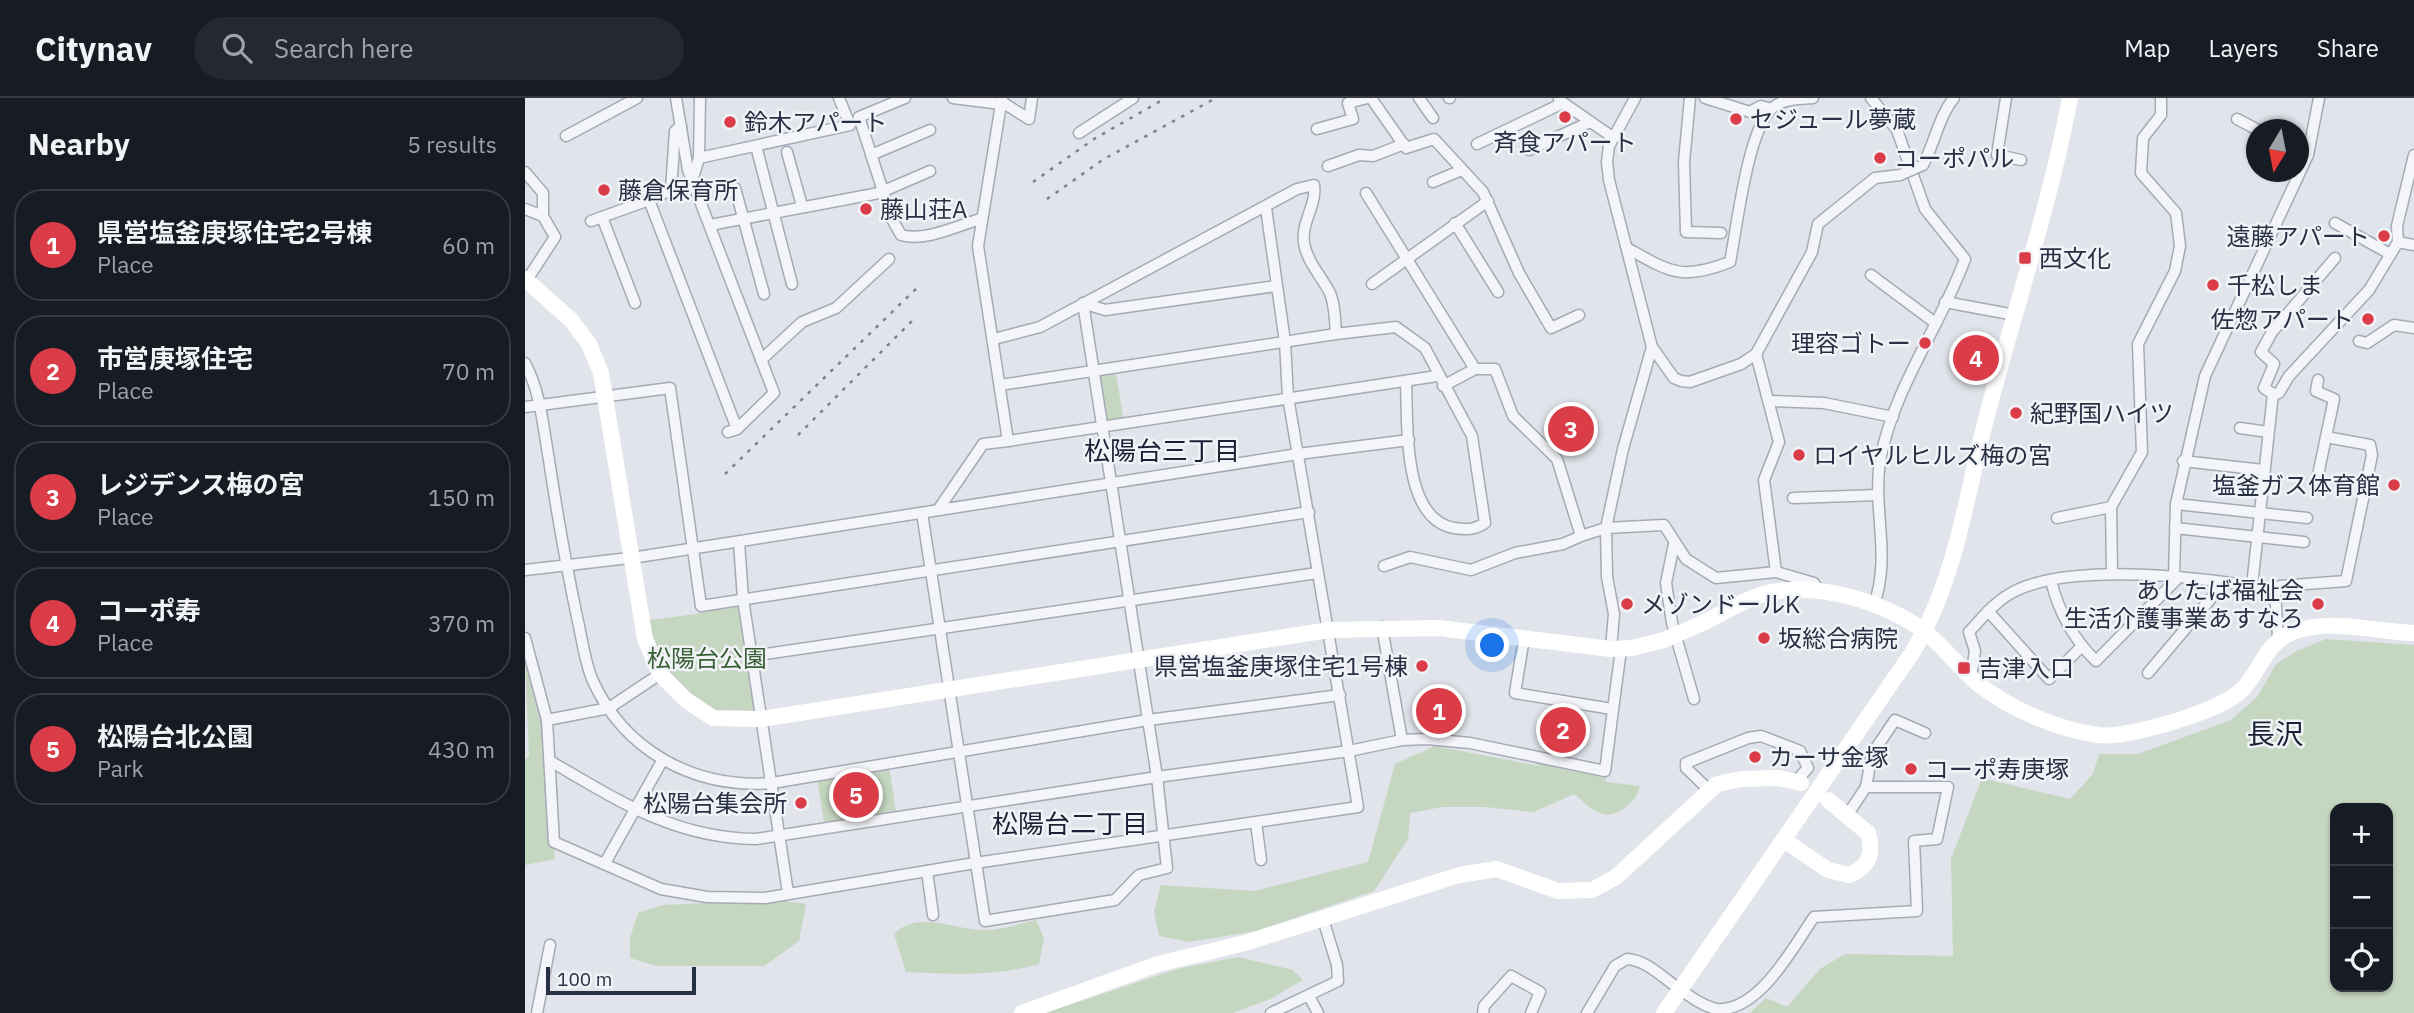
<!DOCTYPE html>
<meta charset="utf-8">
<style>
:root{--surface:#171b24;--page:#242831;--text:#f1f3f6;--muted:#9ea1a6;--line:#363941;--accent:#da3c48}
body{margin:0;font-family:"IBM Plex Sans","Noto Sans JP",sans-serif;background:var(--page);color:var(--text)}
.controls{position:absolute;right:21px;bottom:21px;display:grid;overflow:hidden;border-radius:14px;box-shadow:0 2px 5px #0004}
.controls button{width:63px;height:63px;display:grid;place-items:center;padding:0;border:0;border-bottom:2px solid var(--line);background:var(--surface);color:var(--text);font:35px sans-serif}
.compass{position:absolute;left:1721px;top:21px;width:63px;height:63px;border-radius:50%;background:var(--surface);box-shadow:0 2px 5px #0004;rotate:190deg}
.scale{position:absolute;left:21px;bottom:18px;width:150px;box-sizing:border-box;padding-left:7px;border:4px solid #283044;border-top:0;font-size:19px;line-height:24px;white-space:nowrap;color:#283044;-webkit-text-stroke:5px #f1f3f8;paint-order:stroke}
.you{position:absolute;left:968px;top:548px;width:24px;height:24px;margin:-18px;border:5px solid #fff;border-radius:50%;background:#1a73e8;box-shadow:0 0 0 10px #1a73e833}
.badge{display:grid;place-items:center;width:46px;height:46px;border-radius:50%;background:var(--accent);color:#fff;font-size:23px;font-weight:700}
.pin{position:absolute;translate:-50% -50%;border:4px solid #fff;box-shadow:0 2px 7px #0006}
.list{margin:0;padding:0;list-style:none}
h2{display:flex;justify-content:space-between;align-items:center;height:91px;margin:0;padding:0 28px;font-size:30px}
h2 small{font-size:23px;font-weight:400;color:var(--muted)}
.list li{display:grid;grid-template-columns:46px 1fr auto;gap:21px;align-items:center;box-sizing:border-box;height:112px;margin:0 14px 14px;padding:0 14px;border:2px solid var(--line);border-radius:28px}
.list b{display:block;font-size:26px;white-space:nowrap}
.list p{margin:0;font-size:23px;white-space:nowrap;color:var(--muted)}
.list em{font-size:23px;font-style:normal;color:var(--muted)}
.icon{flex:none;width:38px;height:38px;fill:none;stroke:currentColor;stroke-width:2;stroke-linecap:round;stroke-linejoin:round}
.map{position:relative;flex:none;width:1889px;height:915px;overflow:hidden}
header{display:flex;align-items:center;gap:42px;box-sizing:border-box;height:98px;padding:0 35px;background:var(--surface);border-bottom:2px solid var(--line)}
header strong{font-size:33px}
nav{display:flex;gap:38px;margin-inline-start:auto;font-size:24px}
.search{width:490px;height:63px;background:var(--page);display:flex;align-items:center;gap:18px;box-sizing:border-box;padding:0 24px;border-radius:38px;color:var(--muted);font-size:26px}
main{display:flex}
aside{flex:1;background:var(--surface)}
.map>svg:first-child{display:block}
.green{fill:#c5d6c1;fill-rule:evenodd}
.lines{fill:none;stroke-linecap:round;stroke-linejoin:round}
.street-casing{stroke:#a6aab6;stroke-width:13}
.street{stroke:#f4f5f9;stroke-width:10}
.secondary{stroke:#fff;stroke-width:16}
.rail{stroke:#798296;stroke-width:2.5;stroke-dasharray:3.5 7;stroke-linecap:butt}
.street-bridge-casing{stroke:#a6aab6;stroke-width:13;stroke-linecap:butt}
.street-bridge{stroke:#f4f5f9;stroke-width:10}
.secondary-bridge{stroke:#fff;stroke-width:16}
.poi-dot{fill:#da3c48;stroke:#f1f3f8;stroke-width:2.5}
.labels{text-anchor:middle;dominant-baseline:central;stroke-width:5;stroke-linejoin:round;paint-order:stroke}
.poi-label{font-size:24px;fill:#283044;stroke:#f1f3f8;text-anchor:start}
.park-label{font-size:24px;fill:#396134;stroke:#f1f3f8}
.neighbourhood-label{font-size:26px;fill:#1a2135;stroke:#f1f3f8}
.quarter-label{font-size:28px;fill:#1a2135;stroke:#f1f3f8}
</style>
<header>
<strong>Citynav</strong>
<div class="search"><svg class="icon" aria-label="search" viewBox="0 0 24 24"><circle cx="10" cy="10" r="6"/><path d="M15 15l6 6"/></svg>Search here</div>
<nav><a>Map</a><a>Layers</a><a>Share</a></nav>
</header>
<main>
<aside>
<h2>Nearby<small>5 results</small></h2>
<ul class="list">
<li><span class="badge">1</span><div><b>県営塩釜庚塚住宅2号棟</b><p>Place</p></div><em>60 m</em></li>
<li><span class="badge">2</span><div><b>市営庚塚住宅</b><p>Place</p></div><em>70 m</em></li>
<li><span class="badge">3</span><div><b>レジデンス梅の宮</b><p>Place</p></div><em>150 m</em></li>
<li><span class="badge">4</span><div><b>コーポ寿</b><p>Place</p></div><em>370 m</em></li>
<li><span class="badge">5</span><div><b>松陽台北公園</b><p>Park</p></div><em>430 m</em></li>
</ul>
</aside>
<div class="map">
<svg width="1889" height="915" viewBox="0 0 1889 915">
<rect width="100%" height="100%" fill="#e1e4eb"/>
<!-- green -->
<g class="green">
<polygon points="590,269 599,324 576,327 568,273"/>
<polygon points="218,501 236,621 188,620 135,576 118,523 171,516"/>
<path d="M1801,541L1889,547V915H1225L1241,900L1262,909L1295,871L1320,856L1428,858L1426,761L1457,680L1545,701L1568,676L1574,656H1613L1706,622L1732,599L1751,566L1772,553ZM1810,710H1863V889H1810Z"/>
<polygon points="4,561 17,621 30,761 0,767 0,662 4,658 0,563"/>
<path d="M910,648L1014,668L1006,661L1080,673L1081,684L1115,688C1111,705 1090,723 1072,714C1064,710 1056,701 1049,696L1009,714L960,709H917L885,715L883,741L849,793L731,833L664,844L634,838L629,813L636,787L729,793L843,764L870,666Z"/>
<polygon points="364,668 371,714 299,725 292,680"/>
<polygon points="253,802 281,806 274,843 239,868 131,868 105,860 105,840 113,815 138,807"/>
<path d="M511,822L519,840L514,866C470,879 426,876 381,874L369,836C392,812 427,831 457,832C474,833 494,826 511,822Z"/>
<polygon points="713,859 768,872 778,882 745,901 708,915 520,915 652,871"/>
</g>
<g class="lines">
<!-- street casing -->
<g class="street-casing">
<g id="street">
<polyline points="151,0 163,72 249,295 212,331 203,334"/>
<path d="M380,0L334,19L367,121L376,137C400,144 432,128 455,121"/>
<polyline points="428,0 476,6"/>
<polyline points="846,0 881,50 909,41 958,94 994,175 1026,230 1054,217"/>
<polyline points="894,0 908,20"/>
<polyline points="924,0 925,0"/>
<polyline points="1110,0 1084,48 1082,64 1084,82 1127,249 1149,280 1156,283 1165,284 1216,266 1231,256 1287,154 1293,126 1350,80 1375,77"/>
<polyline points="1165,0 1159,64 1161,134 1196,135"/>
<polyline points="1180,0 1225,14 1236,8 1246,11"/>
<path d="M1346,0L1372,32L1400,111L1440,161C1416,227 1370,288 1356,358C1346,410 1367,455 1349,507"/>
<polyline points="1481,0 1472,57 1496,62"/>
<polyline points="1034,2 1089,40"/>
<polyline points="477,4 504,21 507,0"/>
<polyline points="1712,21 1733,32"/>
<polyline points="792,31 828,21 823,5 842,0"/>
<polyline points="554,35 608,0"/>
<polyline points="41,38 112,0"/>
<polyline points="952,46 1038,5"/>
<polyline points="231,48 267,186"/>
<polyline points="1004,52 1065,24"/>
<polyline points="262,54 277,108"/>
<polyline points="346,57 405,32"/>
<polyline points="174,60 325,27 314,0"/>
<path d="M1398,67C1410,44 1414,18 1429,0"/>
<polyline points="803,68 834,57 848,58 879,46"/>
<polyline points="0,74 18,95 18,118"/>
<polyline points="167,83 174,60 175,0"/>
<polyline points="908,84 937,72"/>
<polyline points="210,90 239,196"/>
<polyline points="841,95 950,271"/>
<polyline points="124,102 146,92 150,33 156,28"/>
<polyline points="0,111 18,118 30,139 0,185"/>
<polyline points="77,119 110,205"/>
<polyline points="66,123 124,102 212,331"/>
<polyline points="930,125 973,194"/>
<polyline points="1810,125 1865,156"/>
<polyline points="185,127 354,95 405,73"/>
<polyline points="1873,144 1889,147"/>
<path d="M1102,150C1145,174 1156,183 1205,164C1212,129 1222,36 1246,11C1256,1 1274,1 1288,0"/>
<polyline points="1346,177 1409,224"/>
<polyline points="847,186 963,103"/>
<polyline points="1420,204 1490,217"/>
<path d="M469,241L515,229L772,91L789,87C792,107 776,124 779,145C782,163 795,177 804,193C810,205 810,222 811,236"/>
<polyline points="1834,243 1842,245 1869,227 1889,230"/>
<polyline points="1231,256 1254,344 1239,382 1251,474"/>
<polyline points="236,262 277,224 311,210 364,161"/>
<path d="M0,265C16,295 18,329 24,362C32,415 41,467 52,519C57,540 59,561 67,581C99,653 169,691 247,685L623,622L815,597"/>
<polyline points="1793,282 1791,293 1809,301 1801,339"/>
<path d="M475,287L811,236L871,229L900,250L947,338L960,425C949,432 942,432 929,430C877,421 883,326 881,285"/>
<polyline points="1748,296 1739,290 1749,266 1736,254 1747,234 1810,160"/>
<polyline points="1245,303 1299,305 1368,319"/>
<polyline points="0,309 145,290 176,508 784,414"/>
<polyline points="1715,330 1743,334"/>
<polyline points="483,343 912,278"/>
<polyline points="1658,363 1738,372"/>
<polyline points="1268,400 1353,397"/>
<polyline points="1651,406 1782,420"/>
<polyline points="413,412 458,346 483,343 453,148 477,0"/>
<polyline points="397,415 460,823 590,802 614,777 642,770 632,679 558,205 580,212 751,188"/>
<polyline points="1532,420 1586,409"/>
<polyline points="1650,430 1779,444"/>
<polyline points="1056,438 1081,430 1139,427 1161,461 1191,480 1251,474 1289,485 1295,494"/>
<polyline points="214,444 218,501 263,795"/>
<polyline points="1149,446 1141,485 1147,525 1169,601"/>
<polyline points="859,468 885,459 946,472 990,455 1038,446 1056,438 1032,361 988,318 970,271 950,271 918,288"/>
<polyline points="0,472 113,459 773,356 884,342"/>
<polyline points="1587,475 1586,409 1617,354 1613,246 1650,173 1655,148 1651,115 1616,75 1618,40 1636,17 1636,0"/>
<polyline points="1649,479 1651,406 1680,278 1783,57 1794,0"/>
<path d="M1526,483C1534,514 1547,540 1571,563L1654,479"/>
<polyline points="1727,488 1748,296 1754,295 1764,278 1844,192 1873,144 1872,128 1889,57"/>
<polyline points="1750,493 1755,488 1821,483 1847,357 1845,347 1801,339 1792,382"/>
<polyline points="1463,513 1524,581 1556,549"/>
<polyline points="857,529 877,642"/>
<polyline points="0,540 22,622 29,744 136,791 182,799 240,800 450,765 833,709 763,299 760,244 741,110"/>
<polyline points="999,540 990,595 1087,611"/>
<polyline points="1086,551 1089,516 1082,479 1081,430 1098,351 1127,249"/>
<polyline points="227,558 792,475"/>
<polyline points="1623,575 1699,485"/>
<path d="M1446,579L1450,553L1444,534C1456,521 1468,506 1483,497C1539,462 1686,479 1750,493L1753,540"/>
<polyline points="22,622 84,610 135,576"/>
<path d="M25,663C94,703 149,740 231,741L632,679L824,653L877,642L902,641L945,645L1080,673L1096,551"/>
<polyline points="1183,691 1161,670 1161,665 1223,640 1236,638 1275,653 1283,670 1271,683"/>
<polyline points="1323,716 1341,689 1347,656 1370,622 1400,635"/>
<polyline points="731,725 736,762"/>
<polyline points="80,765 137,663"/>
<polyline points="402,773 408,817"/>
<polyline points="784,898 793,915"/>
<polyline points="12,915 25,847"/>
<polyline points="746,915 813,883 812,867 798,821"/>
<polyline points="958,915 959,908 986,878 1015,894 1006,915"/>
<path d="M1062,915L1090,868L1102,861C1120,862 1135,877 1149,887C1162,896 1175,907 1191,911C1234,915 1268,849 1289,819L1392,813L1389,743L1412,741L1423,689H1341"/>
</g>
</g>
<!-- street -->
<use href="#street" class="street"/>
<!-- secondary -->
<g class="secondary">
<polyline points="0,181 46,222 64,246 76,275 120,541 135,576 161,602 188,620 236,621 804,532 914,530 1086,551 1107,550 1139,542"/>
<path d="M1180,524C1202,513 1224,498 1248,494C1297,485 1359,504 1399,533C1419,548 1433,569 1452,585C1485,611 1531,631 1573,637C1602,641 1696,613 1717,592C1736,572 1740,545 1768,534C1804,520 1851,534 1889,535"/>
<path d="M1259,742L1303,772L1324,777C1344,769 1349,755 1343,735L1303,702"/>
<polyline points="497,915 633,866 720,845 934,777 972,771 1033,793 1067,792 1091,779 1192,686 1216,681 1254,680 1276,685"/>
<path d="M1139,915L1387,555C1429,486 1440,406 1459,329C1487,219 1524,112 1545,0"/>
</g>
<!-- rail -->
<g class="rail">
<polyline points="508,84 569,41 641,0"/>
<polyline points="522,101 579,61 691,0"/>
<polyline points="273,337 389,221"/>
<polyline points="200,376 396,186"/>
</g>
<!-- street-bridge casing -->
<g class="street-bridge-casing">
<polyline id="street-bridge" points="1375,77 1398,67"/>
</g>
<!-- street-bridge -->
<use href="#street-bridge" class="street-bridge"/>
<!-- secondary-bridge -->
<polyline class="secondary-bridge" points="1139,542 1180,524"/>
</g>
<!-- markers -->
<g class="poi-dot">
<circle cx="1040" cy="19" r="7"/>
<circle cx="1211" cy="21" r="7"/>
<circle cx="205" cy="24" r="7"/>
<circle cx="1355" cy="60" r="7"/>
<circle cx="79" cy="92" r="7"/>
<circle cx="341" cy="111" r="7"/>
<circle cx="1859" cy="138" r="7"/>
<rect x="1493" y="153" width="14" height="14" rx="3.5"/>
<circle cx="1688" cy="187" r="7"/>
<circle cx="1843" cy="221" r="7"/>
<circle cx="1400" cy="245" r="7"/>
<circle cx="1491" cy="315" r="7"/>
<circle cx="1274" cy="357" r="7"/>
<circle cx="1869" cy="387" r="7"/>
<circle cx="1102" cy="506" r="7"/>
<circle cx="1793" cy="506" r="7"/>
<circle cx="1239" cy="540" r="7"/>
<circle cx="897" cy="568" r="7"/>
<rect x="1432" y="563" width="14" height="14" rx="3.5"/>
<circle cx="1230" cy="659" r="7"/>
<circle cx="1386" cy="671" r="7"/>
<circle cx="276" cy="705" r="7"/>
</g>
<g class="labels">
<!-- poi labels -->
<g class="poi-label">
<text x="1225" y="21">セジュール夢蔵</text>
<text x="219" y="24">鈴木アパート</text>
<text x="1040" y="44" text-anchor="middle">斉食アパート</text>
<text x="1369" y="60">コーポパル</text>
<text x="93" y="92">藤倉保育所</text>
<text x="355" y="111">藤山荘A</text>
<text x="1845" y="138" text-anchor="end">遠藤アパート</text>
<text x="1514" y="160">西文化</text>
<text x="1702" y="187">千松しま</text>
<text x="1829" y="221" text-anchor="end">佐惣アパート</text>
<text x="1386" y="245" text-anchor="end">理容ゴトー</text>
<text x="1505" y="315">紀野国ハイツ</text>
<text x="1288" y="357">ロイヤルヒルズ梅の宮</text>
<text x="1855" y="387" text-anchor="end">塩釜ガス体育館</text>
<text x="1779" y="492" text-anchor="end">あしたば福祉会<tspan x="1779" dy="28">生活介護事業あすなろ</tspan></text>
<text x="1116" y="506">メゾンドールK</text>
<text x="1253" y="540">坂総合病院</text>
<text x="883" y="568" text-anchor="end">県営塩釜庚塚住宅1号棟</text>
<text x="1453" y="570">吉津入口</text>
<text x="1244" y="659">カーサ金塚</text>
<text x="1400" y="671">コーポ寿庚塚</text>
<text x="262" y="705" text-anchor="end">松陽台集会所</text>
</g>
<!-- park labels -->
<g class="park-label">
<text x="182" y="560">松陽台公園</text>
</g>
<!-- neighbourhood labels -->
<g class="neighbourhood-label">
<text x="637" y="352">松陽台三丁目</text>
<text x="545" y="725">松陽台二丁目</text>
</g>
<!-- quarter labels -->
<g class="quarter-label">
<text x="1750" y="635">長沢</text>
</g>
</g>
</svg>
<div class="controls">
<button>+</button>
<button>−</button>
<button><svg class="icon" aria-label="locate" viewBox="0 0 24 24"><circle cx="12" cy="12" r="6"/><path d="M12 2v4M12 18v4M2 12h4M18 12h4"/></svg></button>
</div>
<svg class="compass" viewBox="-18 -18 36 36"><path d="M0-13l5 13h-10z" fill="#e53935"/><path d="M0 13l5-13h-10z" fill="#9ea1a6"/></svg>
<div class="scale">100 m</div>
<div class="you"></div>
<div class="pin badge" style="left:914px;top:613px">1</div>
<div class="pin badge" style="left:1038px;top:632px">2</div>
<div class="pin badge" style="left:1046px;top:331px">3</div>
<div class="pin badge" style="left:1451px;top:260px">4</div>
<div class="pin badge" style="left:331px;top:697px">5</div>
</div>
</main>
